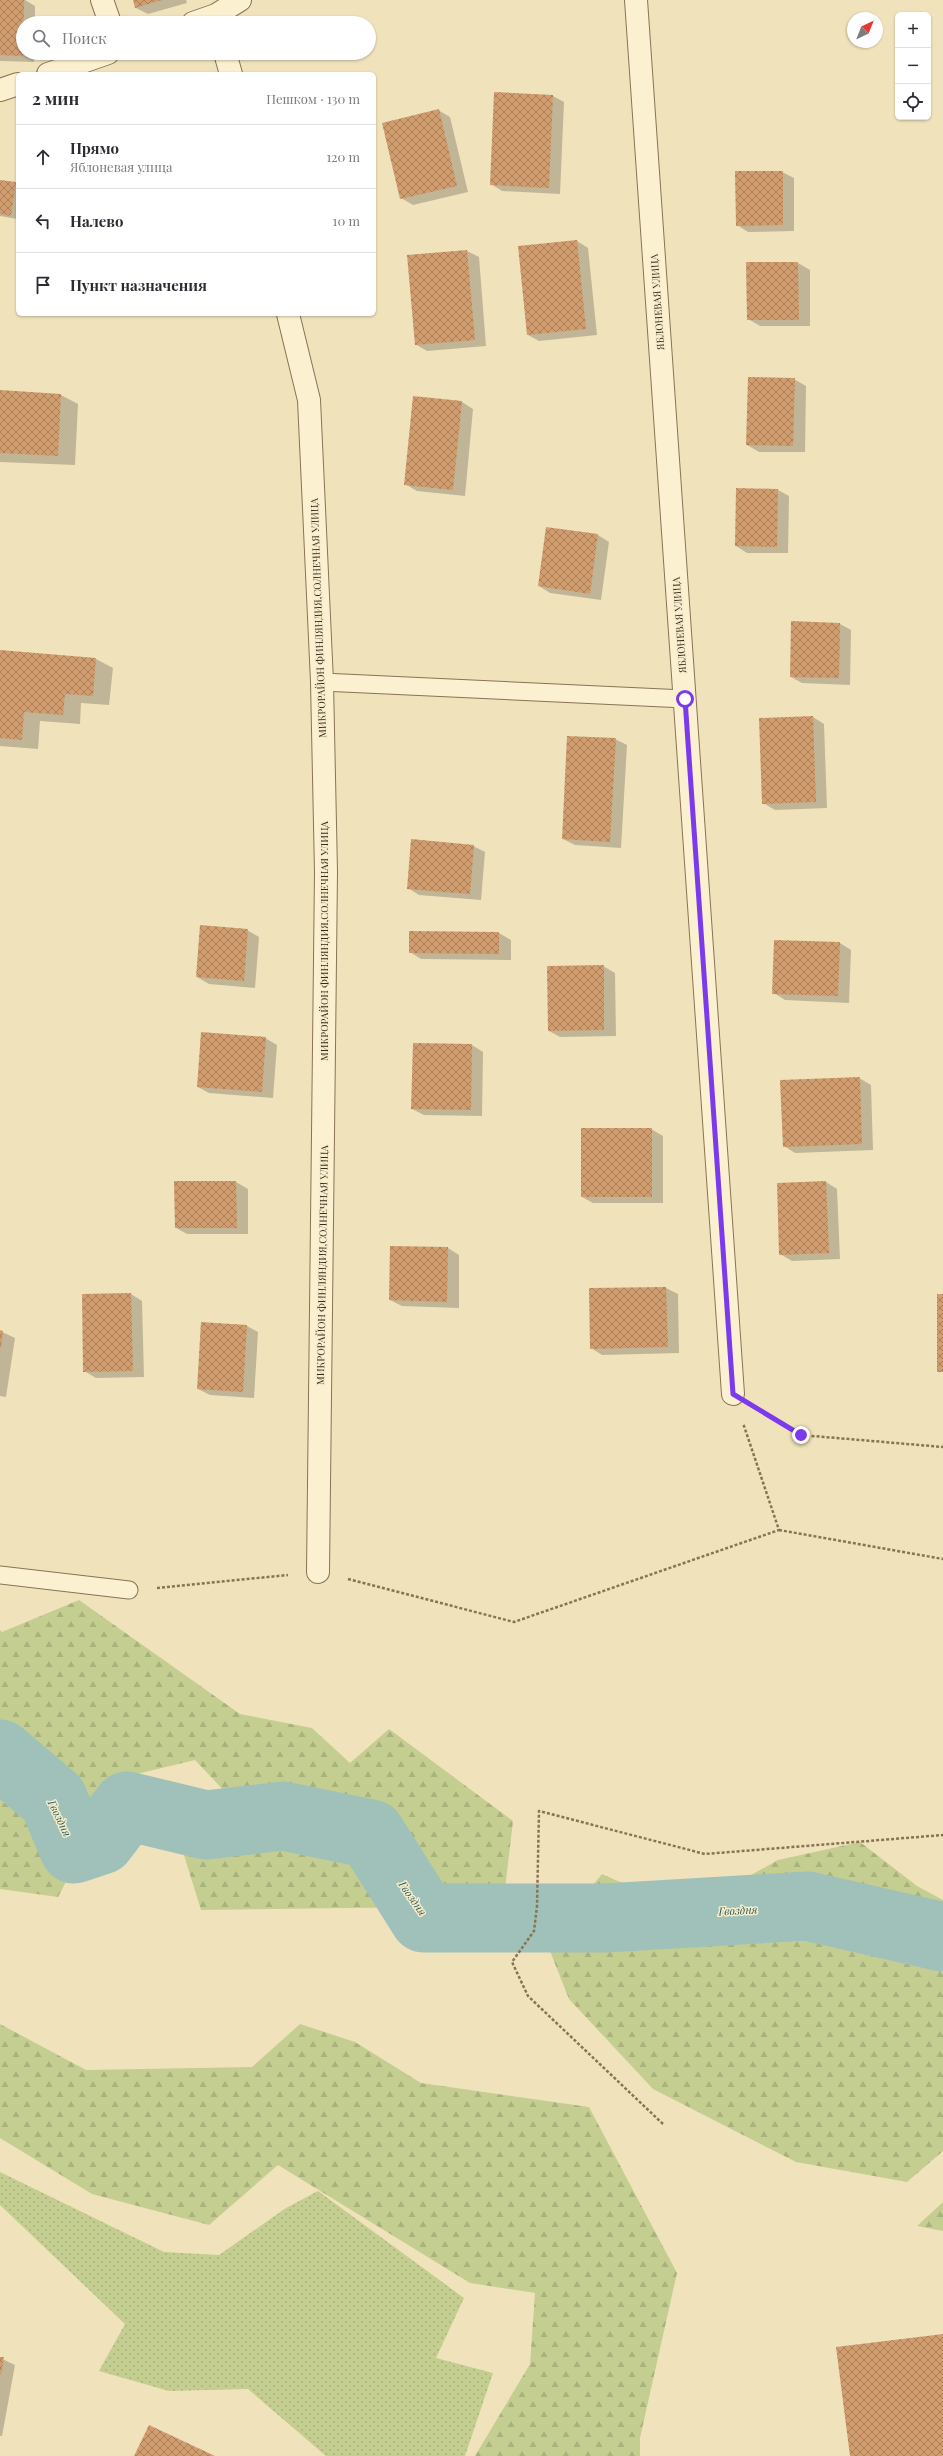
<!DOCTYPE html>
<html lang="ru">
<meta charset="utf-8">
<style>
:root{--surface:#fff;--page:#f7f7f7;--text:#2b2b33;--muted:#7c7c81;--line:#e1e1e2}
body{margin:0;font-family:"Playfair Display",serif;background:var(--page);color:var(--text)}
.controls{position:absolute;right:12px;top:12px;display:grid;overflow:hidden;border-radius:6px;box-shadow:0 1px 3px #0004}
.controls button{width:36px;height:36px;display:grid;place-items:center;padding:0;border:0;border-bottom:1px solid var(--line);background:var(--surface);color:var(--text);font:20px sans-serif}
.compass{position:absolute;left:847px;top:12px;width:36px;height:36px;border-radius:50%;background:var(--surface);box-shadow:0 1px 3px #0004;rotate:43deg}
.stop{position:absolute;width:12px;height:12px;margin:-9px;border:3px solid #7c3aed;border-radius:50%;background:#fff}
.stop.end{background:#7c3aed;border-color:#fff;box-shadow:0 1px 4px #0008}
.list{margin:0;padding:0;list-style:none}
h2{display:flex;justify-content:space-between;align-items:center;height:52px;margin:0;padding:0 16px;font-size:17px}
h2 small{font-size:13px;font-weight:400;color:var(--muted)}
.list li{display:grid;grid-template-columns:26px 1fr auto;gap:12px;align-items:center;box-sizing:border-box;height:64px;padding:0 16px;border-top:1px solid var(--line)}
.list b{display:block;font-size:15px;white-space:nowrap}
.list p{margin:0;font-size:13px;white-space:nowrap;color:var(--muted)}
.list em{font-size:13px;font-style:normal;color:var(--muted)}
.icon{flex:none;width:22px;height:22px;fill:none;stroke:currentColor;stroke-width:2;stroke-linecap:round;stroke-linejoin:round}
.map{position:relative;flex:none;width:943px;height:2456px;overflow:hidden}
.search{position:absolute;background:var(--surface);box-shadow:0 1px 3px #0004;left:16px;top:16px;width:360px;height:44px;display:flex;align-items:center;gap:10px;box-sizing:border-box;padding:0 14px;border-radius:22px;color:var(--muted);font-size:15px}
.panel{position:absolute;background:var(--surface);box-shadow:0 1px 3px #0004;left:16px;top:72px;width:360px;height:244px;border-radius:6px}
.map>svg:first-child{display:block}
.green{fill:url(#green-dots)}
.forest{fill:url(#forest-firs)}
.shadow{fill:#0003}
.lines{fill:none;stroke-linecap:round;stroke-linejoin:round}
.river{stroke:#a0c1b9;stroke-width:69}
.building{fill:url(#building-cross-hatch)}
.lane-casing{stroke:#887355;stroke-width:19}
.street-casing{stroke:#887355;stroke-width:24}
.path{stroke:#887355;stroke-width:2.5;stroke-dasharray:3 2;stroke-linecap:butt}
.lane{stroke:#fbf0cf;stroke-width:17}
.street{stroke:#fbf0cf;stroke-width:22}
.route{stroke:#7c3aed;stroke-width:5}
.labels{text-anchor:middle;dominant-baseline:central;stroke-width:3;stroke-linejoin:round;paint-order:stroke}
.street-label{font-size:10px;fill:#36291a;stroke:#f7edcc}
.water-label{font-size:11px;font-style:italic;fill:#285757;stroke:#f7edcc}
</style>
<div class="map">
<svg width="943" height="2456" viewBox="0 0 943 2456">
<defs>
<pattern id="green-dots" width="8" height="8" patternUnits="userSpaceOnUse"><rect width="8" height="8" fill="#c4ce90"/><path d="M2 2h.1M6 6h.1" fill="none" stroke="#a9b17c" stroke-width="1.8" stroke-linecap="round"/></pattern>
<pattern id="forest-firs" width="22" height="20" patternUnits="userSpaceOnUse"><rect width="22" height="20" fill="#c4ce90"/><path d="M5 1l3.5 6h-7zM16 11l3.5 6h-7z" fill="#a9b17c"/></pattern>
<pattern id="building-cross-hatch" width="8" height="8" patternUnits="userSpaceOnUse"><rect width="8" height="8" fill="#d19d6f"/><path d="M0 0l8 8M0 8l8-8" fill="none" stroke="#aa805a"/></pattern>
</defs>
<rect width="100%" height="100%" fill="#f0e3bc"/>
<!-- green -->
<polygon class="green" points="0,2172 164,2252 219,2255 286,2208 318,2191 464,2298 436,2358 493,2373 465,2456 326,2456 248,2389 169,2391 99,2371 125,2324 0,2205"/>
<!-- forest -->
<g class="forest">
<polygon points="79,1600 240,1714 312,1728 350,1763 389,1729 513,1821 503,1906 201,1910 178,1836 228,1795 195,1760 120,1778 58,1897 0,1889 0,1630 2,1632"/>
<polygon points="860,1842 917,1886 943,1900 943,2151 907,2182 796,2162 653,2089 569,1999 546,1941 602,1874 647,1894 710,1898 778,1860"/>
<polygon points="0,2024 86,2070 252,2067 300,2024 355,2042 421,2083 589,2107 677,2273 640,2438 640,2456 475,2456 530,2364 535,2293 470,2283 278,2165 209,2225 92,2194 0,2138"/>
<polygon points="943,2202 943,2231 917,2226"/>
</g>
<!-- shadow -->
<g class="shadow">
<polygon points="0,0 25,0 35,6 35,23 23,23 23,53 34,53 34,62 0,61"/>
<polygon points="134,0 186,0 187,3 148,14 136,8"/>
<polygon points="553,96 564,102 560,194 502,191 491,184"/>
<polygon points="438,110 450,117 468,192 413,205 401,198"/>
<polygon points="782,172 794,178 794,231 748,232 737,225"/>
<polygon points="0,181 18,184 17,219 0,216"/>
<polygon points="577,241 588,248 597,335 539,341 528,335"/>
<polygon points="467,251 479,257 486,346 427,351 415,344"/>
<polygon points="747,263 798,263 810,270 810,326 760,326 748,319"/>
<polygon points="794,379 806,386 805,452 759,452 747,445"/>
<polygon points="0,391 61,395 78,404 75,465 0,462"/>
<polygon points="462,402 473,409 465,496 417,491 405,484"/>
<polygon points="778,490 789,496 788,553 747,553 736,546"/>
<polygon points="547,528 598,535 609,542 601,600 550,593 539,586"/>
<polygon points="840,624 851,630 850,685 802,683 791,677"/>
<polygon points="0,651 96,659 113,668 109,705 81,703 80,724 40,721 38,749 0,746"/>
<polygon points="813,717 824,724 827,808 775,810 763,803"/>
<polygon points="615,739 627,745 621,848 575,845 563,839"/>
<polygon points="473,846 485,852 481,900 419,895 408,888"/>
<polygon points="247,930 259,937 255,988 209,984 197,977"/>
<polygon points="499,933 511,940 511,960 421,959 410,952"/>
<polygon points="840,943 851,950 849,1003 785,1000 774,993"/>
<polygon points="603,966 615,973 616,1036 560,1037 549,1031"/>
<polygon points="265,1038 277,1045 273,1098 209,1093 198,1087"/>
<polygon points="472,1045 483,1052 482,1116 424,1115 412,1109"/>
<polygon points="859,1078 871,1085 873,1150 795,1153 784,1146"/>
<polygon points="651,1129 663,1136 663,1203 593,1203 582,1197"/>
<polygon points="175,1182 236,1182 248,1189 248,1234 187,1234 176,1228"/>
<polygon points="826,1182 837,1189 840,1259 792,1261 780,1254"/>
<polygon points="448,1248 459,1255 459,1308 402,1306 390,1300"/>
<polygon points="666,1288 678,1294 679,1353 602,1355 591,1348 590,1289"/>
<polygon points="131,1294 142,1301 144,1377 96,1378 84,1371"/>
<polygon points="247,1326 258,1332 254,1398 210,1395 198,1389"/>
<polygon points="0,1331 15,1338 6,1397 0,1396"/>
<polygon points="0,2358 15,2365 2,2436 0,2436"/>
</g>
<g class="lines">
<!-- river -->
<polyline class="river" points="0,1754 53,1799 74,1849 101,1840 127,1806 206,1825 283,1816 371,1834 424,1918 606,1918 807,1906 943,1937"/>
</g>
<!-- building -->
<g class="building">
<polygon points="0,0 24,0 23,56 0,55"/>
<polygon points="133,0 162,0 135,8"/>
<polygon points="494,92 553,95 549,188 490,185"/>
<polygon points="439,109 457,186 400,199 382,123"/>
<polygon points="735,171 783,171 783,225 736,226"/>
<polygon points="0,180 16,182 11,216 0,214"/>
<polygon points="577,240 586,329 527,335 518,246"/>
<polygon points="467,250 475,340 415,345 407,255"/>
<polygon points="746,262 798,262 799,320 747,320"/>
<polygon points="748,377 795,378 793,446 746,445"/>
<polygon points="0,390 61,394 58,456 0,453"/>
<polygon points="413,396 462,401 453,490 404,485"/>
<polygon points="736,488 778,489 777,547 735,546"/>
<polygon points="546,527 598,534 590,594 538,586"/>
<polygon points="791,621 840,623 839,678 790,677"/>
<polygon points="0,650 96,658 93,696 65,694 63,715 24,712 22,740 0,738"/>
<polygon points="813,716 816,802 762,804 759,718"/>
<polygon points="567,736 616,738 610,842 562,839"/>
<polygon points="411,839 474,845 470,894 407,889"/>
<polygon points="200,925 248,929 244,981 196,977"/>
<polygon points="409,931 499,932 499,954 409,953"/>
<polygon points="774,940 840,942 838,996 772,994"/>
<polygon points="604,965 604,1030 548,1031 547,966"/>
<polygon points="201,1032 266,1037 262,1092 197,1087"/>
<polygon points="413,1043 472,1044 471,1110 411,1109"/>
<polygon points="860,1077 862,1144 783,1147 780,1080"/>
<rect x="581" y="1128" width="71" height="69"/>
<polygon points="174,1181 236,1181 237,1228 175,1228"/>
<polygon points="826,1181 829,1253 779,1255 777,1183"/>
<polygon points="390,1246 448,1247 447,1302 389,1300"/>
<polygon points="666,1287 668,1347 590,1349 589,1288"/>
<polygon points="131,1293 133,1371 83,1372 82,1294"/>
<rect x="937" y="1294" width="6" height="78"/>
<polygon points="201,1322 247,1325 243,1392 197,1389"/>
<polygon points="0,1330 3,1331 1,1348 0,1348"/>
<polygon points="943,2334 943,2456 850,2456 836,2347"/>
<polygon points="0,2357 4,2357 1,2375 0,2375"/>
<polygon points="149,2425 215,2456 134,2456"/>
</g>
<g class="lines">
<!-- lane casing -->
<g class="lane-casing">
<g id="lane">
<polyline points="322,682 685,699"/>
<polyline points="0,1575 129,1590"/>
</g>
</g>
<!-- street casing -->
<g class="street-casing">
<g id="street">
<polyline points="102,0 110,23"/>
<polyline points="636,0 733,1394"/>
<polyline points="193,23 216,15 240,0"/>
<polyline points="225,53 231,74"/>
<polyline points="48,74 108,53"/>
<polyline points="0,90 18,84"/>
<polyline points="288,314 309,400 322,682 326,872 318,1572"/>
</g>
</g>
<!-- path -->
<g class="path">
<polyline points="759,1409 801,1435 943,1447"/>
<polyline points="779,1530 943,1559"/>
<polyline points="348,1579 514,1622 779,1530 743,1423"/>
<polyline points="157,1588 288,1575"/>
<polyline points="663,2124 528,1996 512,1962 534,1931 537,1906 539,1811 705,1854 943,1835"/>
</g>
<!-- lane -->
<use href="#lane" class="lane"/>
<!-- street -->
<use href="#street" class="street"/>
</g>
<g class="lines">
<!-- route -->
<polyline class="route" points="685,699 733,1394 801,1435"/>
</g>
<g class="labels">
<!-- street labels -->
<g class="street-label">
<text transform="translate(657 302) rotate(-94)">ЯБЛОНЕВАЯ УЛИЦА</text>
<text transform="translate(318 618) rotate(-92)">МИКРОРАЙОН ФИНЛЯНДИЯ,СОЛНЕЧНАЯ УЛИЦА</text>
<text transform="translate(679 625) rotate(-94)">ЯБЛОНЕВАЯ УЛИЦА</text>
<text transform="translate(324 941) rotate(-90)">МИКРОРАЙОН ФИНЛЯНДИЯ,СОЛНЕЧНАЯ УЛИЦА</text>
<text transform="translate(322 1265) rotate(-89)">МИКРОРАЙОН ФИНЛЯНДИЯ,СОЛНЕЧНАЯ УЛИЦА</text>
</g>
<!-- water labels -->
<g class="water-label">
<text transform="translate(60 1818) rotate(64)">Гвоздня</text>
<text transform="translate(413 1898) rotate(55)">Гвоздня</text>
<text transform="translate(738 1910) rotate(-3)">Гвоздня</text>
</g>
</g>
</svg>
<div class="controls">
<button>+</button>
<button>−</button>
<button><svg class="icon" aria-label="locate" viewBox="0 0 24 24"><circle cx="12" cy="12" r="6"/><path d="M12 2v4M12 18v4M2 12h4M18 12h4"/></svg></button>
</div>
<svg class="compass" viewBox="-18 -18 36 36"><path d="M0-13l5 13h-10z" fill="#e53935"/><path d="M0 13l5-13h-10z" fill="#7c7c81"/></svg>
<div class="stop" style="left:685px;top:699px"></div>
<div class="stop end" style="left:801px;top:1435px"></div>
<div class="search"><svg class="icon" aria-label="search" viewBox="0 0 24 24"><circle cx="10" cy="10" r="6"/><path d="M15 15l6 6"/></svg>Поиск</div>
<section class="panel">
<h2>2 мин<small>Пешком · 130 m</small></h2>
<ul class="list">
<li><svg class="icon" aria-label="ahead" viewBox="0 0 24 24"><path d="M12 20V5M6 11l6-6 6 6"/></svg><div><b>Прямо</b><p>Яблоневая улица</p></div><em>120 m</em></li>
<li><svg class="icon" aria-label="left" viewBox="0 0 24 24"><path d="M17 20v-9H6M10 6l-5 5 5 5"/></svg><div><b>Налево</b></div><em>10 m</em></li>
<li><svg class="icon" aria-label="arrive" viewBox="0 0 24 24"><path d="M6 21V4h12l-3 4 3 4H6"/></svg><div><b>Пункт назначения</b></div></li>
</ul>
</section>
</div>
